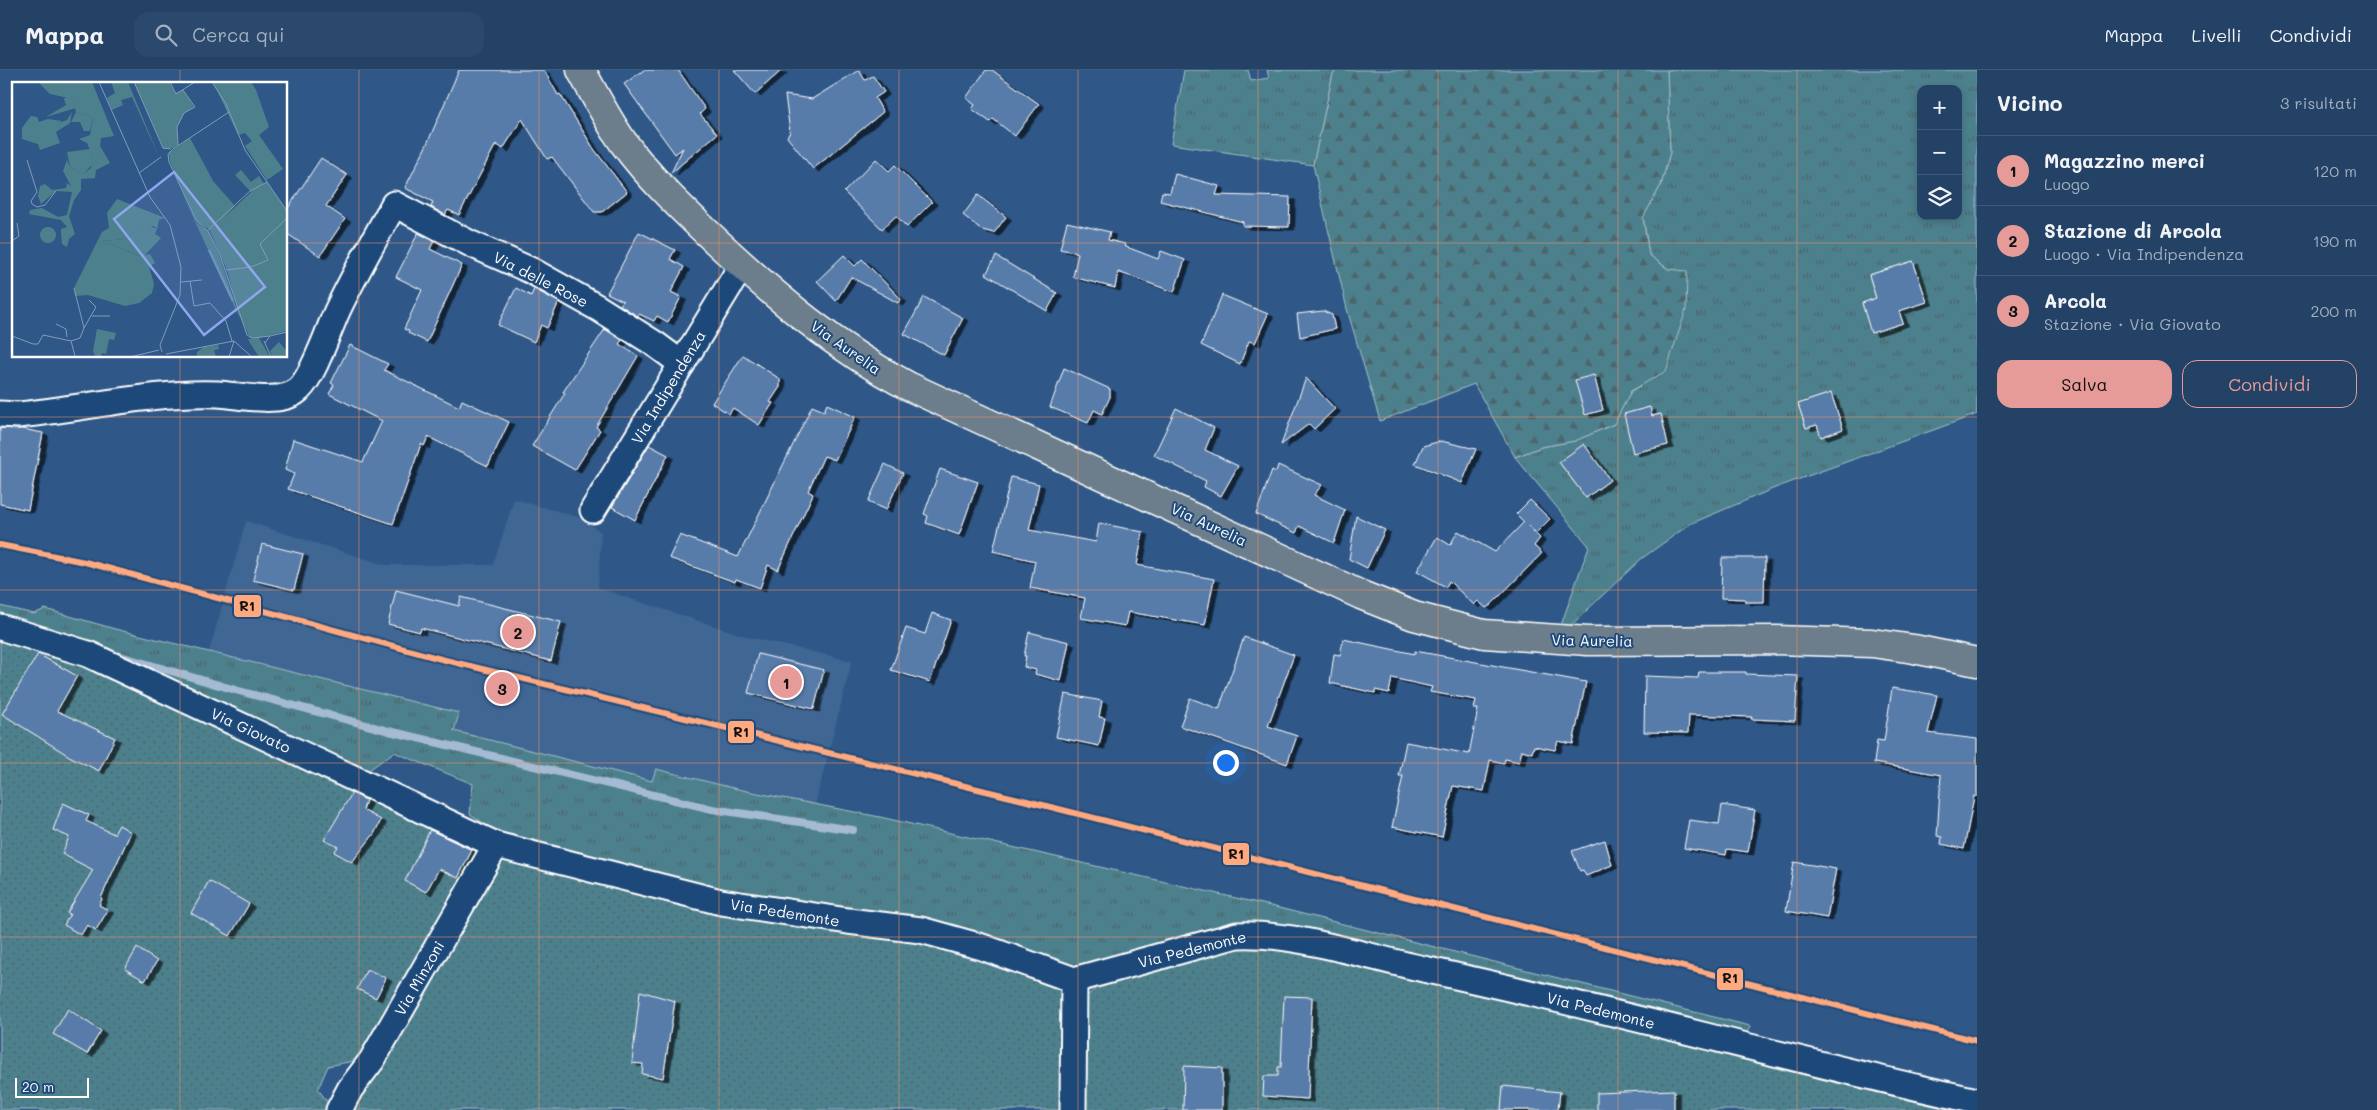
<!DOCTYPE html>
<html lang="it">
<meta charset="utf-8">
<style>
:root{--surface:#234266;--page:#2b496c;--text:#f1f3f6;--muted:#a3b0bf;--line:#405b7a;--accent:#e69b98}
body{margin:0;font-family:Mali,sans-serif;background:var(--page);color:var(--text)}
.controls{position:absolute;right:15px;top:15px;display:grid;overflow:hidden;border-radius:10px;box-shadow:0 2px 8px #0003}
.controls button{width:45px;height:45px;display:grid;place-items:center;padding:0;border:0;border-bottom:1px solid var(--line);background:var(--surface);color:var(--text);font:25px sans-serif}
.scale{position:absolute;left:15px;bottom:12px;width:74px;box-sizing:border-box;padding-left:5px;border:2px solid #fff;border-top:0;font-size:14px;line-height:18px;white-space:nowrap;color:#fff;-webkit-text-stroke:4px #1f4a7a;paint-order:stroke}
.you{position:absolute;left:1225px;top:692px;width:18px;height:18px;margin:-12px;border:4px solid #fff;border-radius:50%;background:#1a73e8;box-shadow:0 0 0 8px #1a73e833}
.badge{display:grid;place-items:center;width:32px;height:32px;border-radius:50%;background:var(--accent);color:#111;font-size:16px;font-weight:700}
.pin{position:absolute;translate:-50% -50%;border:2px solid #fff;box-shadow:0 1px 5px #0006}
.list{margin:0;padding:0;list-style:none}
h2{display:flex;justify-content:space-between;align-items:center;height:65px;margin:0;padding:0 20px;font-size:21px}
h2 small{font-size:16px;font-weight:400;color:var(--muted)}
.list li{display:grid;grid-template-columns:32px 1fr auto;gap:15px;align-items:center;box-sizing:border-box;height:70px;padding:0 20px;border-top:1px solid var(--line)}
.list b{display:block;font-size:19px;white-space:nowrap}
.list p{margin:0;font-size:16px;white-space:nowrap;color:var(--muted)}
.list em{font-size:16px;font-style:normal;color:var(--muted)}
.actions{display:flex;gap:10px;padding:15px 20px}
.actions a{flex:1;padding:11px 0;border:1px solid var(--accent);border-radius:15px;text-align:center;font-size:18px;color:var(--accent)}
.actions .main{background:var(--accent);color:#111}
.icon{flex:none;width:28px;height:28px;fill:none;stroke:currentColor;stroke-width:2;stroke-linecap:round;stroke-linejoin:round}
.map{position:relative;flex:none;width:1977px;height:1040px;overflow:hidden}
header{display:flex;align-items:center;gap:30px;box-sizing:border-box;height:70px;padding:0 25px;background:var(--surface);border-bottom:1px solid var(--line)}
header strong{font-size:24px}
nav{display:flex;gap:28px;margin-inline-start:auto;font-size:18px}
.search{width:350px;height:45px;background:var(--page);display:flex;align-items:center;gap:12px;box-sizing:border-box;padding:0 18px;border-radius:15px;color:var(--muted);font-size:19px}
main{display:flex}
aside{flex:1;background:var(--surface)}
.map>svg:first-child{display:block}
.built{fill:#3f6694}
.grass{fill:url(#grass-tufts);stroke:#a6c0c6;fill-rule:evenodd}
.forest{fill:url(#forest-firs);stroke:#a6c0c6}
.garden{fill:url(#garden-dots);stroke:#a6c0c6}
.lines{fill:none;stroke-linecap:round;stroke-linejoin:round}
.stream{stroke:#a5bbd3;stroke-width:8}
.building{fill:#587caa;stroke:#fff;filter:url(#shadow)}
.minor-casing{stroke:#fff;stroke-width:29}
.primary-casing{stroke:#fff;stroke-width:31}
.minor{stroke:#1f4a7a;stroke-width:25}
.primary{stroke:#6c7d8c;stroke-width:28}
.rail-1-casing{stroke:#1f4a7a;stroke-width:10}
.rail-1{stroke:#ffa980;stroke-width:6}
.grid{fill:none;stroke:#f09361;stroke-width:1;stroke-opacity:0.55}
.labels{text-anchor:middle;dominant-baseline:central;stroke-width:4;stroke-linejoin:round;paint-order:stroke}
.street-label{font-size:15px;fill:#fff;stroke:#1f4a7a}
.inset-river{fill:none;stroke:#698eb5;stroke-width:2.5}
.inset-road{fill:none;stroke:#829bb8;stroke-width:1}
.view{fill:#8ea6ec;fill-opacity:0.15;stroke:#8ea6ec;stroke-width:2.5}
.inset-edge{fill:none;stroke:#fff;stroke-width:2.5}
.line-badge{stroke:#1f4a7a;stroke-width:2}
.pale-badge-label{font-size:14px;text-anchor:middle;font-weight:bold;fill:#111}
</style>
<header>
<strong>Mappa</strong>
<div class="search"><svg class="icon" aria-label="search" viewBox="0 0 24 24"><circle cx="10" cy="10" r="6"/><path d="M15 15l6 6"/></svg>Cerca qui</div>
<nav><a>Mappa</a><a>Livelli</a><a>Condividi</a></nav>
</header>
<main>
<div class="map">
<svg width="1977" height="1040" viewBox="0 0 1977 1040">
<defs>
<pattern id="grass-tufts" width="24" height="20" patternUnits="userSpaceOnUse" patternTransform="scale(1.25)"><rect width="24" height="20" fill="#4d808d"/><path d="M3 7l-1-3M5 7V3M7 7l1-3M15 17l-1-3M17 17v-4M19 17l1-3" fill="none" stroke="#4c666c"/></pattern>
<pattern id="forest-firs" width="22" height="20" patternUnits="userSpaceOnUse" patternTransform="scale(1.25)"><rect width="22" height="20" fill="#4d808d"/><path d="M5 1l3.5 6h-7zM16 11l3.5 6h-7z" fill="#4c666c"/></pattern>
<pattern id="garden-dots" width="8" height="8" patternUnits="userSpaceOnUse" patternTransform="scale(1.25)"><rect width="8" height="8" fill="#4d808d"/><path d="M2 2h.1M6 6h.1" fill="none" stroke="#4c666c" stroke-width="1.8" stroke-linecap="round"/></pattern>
<filter id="shadow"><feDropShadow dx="5.5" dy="3" stdDeviation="0" flood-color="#0009"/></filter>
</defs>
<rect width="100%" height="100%" fill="#2f5888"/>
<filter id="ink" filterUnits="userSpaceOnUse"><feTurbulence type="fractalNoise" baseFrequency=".02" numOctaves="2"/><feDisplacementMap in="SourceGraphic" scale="10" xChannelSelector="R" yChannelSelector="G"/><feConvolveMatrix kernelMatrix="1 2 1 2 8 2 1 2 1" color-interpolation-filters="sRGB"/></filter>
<g filter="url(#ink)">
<!-- built -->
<polygon class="built" points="514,429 578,447 601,462 598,518 748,567 852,591 815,735 737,719 656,699 652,711 454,661 459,643 209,582 246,451 385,495 493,495"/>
<!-- grass -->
<g class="grass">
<polygon points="1184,0 1248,0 1251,11 1269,8 1267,0 1338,0 1333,4 1313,95 1171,74"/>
<path d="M1667,0H1977V344L1775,418L1690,454L1641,489L1568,558L1561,555L1589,476L1515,387L1541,377L1575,371L1614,354L1631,321L1666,300L1687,202L1668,199L1649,185L1643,147L1661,115L1670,82ZM1921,19H1958V146H1921ZM1913,191L1926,232L1899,241L1903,253L1872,263L1862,233L1876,228L1869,205ZM1831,323L1843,359L1821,367L1817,355L1806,358L1798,334ZM1649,337L1652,346L1660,344L1667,375L1628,343ZM1589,382L1610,411L1586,428L1559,392Z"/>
<polygon points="0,536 34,544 45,539 115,559 459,643 454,661 652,711 656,699 737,719 880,747 1271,836 1750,956 1746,970 1072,902 723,826 511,772 470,744 473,714 394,682 362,705 0,551"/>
</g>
<!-- forest -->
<polygon class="forest" points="1338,0 1667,0 1670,82 1661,115 1643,148 1649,185 1668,199 1687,201 1686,240 1666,301 1631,321 1614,354 1575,371 1541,377 1515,387 1474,314 1380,351 1347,239 1313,95 1333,4"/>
<!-- garden -->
<g class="garden">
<polygon points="0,561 87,587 491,776 369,988 328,996 318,1019 333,1040 0,1040"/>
<polygon points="498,779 920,863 1070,913 1070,1040 343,1040"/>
<polygon points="1256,872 1423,908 1977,1040 1080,1040 1080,931 1114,905"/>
</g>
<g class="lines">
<!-- stream -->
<polyline class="stream" points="120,586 239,621 389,661 712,739 853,760"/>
</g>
<!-- building -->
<g class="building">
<polygon points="459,0 544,0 558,25 560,24 594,79 627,122 602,142 594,142 552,87 547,89 522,49 503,79 496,74 459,145 448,140 445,145 431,137 433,132 405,118 427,74"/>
<polygon points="644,0 678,0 705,39 700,44 717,64 671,103 683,78 675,84 624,14"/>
<polygon points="734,0 782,0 755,24"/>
<polygon points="859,0 865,10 873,6 884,22 875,28 883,42 813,99 787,67 790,62 785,25 812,29"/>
<polygon points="986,0 992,0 1039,34 1015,66 993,49 990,52 972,39 975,35 966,28"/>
<polygon points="321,88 347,105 326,136 345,149 320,186 286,163 286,141"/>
<polygon points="876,89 889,101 895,95 932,132 907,157 896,146 882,159 844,122"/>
<polygon points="1175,104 1219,116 1216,125 1290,127 1289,157 1243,156 1243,152 1160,131 1162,122 1170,123"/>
<polygon points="978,125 1006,147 994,163 982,160 963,145"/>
<polygon points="1067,152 1110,162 1108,170 1125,174 1124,176 1158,189 1161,181 1185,190 1174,222 1118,202 1115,218 1073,207 1078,183 1060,179"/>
<polygon points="639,162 675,180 670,189 684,197 671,222 681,227 668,252 657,246 654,251 639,244 637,246 620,235 623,231 607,223"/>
<polygon points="418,163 434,171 430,179 462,195 427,272 408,263 409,261 404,259 422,220 396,207"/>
<polygon points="844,185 855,196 862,189 901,229 898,233 851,207 836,231 817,211"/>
<polygon points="996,186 1057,223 1047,241 986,204"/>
<polygon points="1913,191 1927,232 1899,241 1903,253 1871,263 1862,233 1876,228 1869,205"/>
<polygon points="516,218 531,226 534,219 559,232 547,258 541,255 534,272 498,255"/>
<polygon points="1222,225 1268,244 1255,273 1249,271 1240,294 1201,275"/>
<polygon points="924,227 963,248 944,285 904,264"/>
<polygon points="1323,241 1332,245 1335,259 1300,267 1297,244"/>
<polygon points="605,259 622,270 619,274 638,286 596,357 600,360 575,400 532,376 565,323 563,322"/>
<polygon points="350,275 388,294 384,300 459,337 462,330 509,352 488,396 428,367 424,376 421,374 393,454 288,419 294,404 285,400 293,369 363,392 382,351 329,324 334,315 331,313"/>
<polygon points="743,285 780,309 780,317 770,332 773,333 759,355 733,338 729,344 712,333"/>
<polygon points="1064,298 1110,319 1110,327 1102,344 1094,340 1088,353 1050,337"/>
<polygon points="1594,305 1603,340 1585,345 1575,310"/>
<polygon points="1306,308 1335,339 1314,359 1309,354 1281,375"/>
<polygon points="1831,323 1843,359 1821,367 1817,355 1806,358 1798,334"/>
<polygon points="827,334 855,347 835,390 824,386 808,421 813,424 778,500 768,495 760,518 736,509 735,512 669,488 680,465 738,487 812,336 824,341"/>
<polygon points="1650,337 1652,346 1661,344 1668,375 1633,383 1624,344"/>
<polygon points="1176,338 1214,358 1205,380 1238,396 1221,426 1204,417 1206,411 1154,385"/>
<polygon points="0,358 22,359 43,363 28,440 0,434"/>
<polygon points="1441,371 1476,379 1462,413 1415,394 1423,376"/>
<polygon points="1584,374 1610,410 1586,428 1559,392"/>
<polygon points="649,375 668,385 635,450 612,437"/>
<polygon points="885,394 903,403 886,440 868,432"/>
<polygon points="1278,395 1322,415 1314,425 1345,440 1334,473 1299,456 1296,463 1256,444 1272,400 1276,402"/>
<polygon points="940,399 978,412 959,465 926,453 928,446 924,444"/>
<polygon points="1011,407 1039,414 1029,460 1096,472 1099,453 1143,462 1137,495 1214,509 1205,555 1128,542 1125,556 1081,548 1085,528 1030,518 1035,491 993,481"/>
<polygon points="1530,430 1550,449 1536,463 1528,456 1540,468 1534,476 1542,483 1491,535 1486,538 1478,531 1474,535 1449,511 1446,517 1417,501 1437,467 1450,475 1458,461 1495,482 1524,452 1516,444"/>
<polygon points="1356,446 1385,460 1367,498 1349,489"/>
<polygon points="262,474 303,484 294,520 253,510"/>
<polygon points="1722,488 1765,488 1764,532 1745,532 1745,529 1721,528"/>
<polygon points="396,520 459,536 461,527 561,552 551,591 421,558 420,562 388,554"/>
<polygon points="932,543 951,550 930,612 891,600 906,558 925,564"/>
<polygon points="1029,562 1069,572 1061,611 1035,604 1036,600 1024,597 1026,586 1024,586"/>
<polygon points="1244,567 1294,585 1268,656 1297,666 1287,694 1180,656 1190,628 1219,639"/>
<polygon points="1343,569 1415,584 1415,581 1586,612 1573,674 1558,671 1555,680 1534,676 1532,683 1522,680 1519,692 1505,689 1504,693 1490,690 1484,721 1453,716 1442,767 1392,757 1403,706 1399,706 1406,672 1469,684 1478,639 1474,639 1476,630 1430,622 1432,617 1392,608 1389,623 1375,620 1375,623 1330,613 1334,584 1340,585"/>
<polygon points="38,584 77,606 57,641 115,668 99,701 69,686 2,644"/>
<polygon points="758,584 824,600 814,639 748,623"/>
<polygon points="1699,602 1746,602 1746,604 1798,606 1795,651 1751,649 1752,647 1689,645 1688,663 1644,662 1645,606 1698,608"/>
<polygon points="1892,618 1937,625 1928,663 1977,669 1977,726 1974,726 1964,779 1941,774 1942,767 1937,766 1941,705 1874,693 1877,670 1884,671"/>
<polygon points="1065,624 1102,631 1099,647 1105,648 1099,676 1056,667"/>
<polygon points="352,723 366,730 363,740 381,750 374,764 352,792 334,782 338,777 324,770"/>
<polygon points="63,733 89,745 86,751 114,764 119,755 131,762 101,828 102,829 99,835 108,840 96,860 87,855 81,865 64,855 70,844 67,843 93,800 62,784 69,767 53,760"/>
<polygon points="1722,735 1755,740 1748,782 1727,779 1726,785 1684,778 1689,750 1719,754"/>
<polygon points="430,760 472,780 458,808 439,799 426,822 405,811"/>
<polygon points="1605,770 1612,795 1586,806 1583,800 1580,801 1572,781"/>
<polygon points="1794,792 1836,799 1827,848 1786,841"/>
<polygon points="209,811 249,834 230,866 191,843"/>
<polygon points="137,878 157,891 145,911 125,899"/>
<polygon points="367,899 386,908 376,928 357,919"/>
<polygon points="640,921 675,931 663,1008 642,1004 643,994 632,993"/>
<polygon points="1284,926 1312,927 1308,1029 1263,1026 1264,1006 1278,1006 1278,997 1281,997"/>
<polygon points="68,939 101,961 87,984 53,964"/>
<polygon points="1184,996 1222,998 1222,1040 1183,1040"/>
<polygon points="1503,1016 1560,1022 1558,1040 1501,1040"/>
<polygon points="1674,1020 1674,1040 1597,1040 1597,1023"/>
</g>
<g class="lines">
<!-- minor casing -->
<g class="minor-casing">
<g id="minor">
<path d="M0,344L18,345C82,339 154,321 218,324C239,325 283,336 299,319C314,305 328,261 337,241C354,205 375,169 394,134L471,174L532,201L598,238L655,274L682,294"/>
<polyline points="593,440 742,195"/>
<path d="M0,557L88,584L496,775L721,832L848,851L921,860L982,877L1074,910L1237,865C1295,862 1370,888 1428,900C1612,939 1793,991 1977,1031"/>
<polyline points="339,1040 350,1019 372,990 496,775"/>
<polyline points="1073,1040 1074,910"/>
</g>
</g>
<!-- primary casing -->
<g class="primary-casing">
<path id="primary" d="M581,0C594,24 607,49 623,72C650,109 684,141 717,172C776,227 837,279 908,316L1361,525L1414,546L1484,564L1588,571L1776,570L1872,573L1914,579L1977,592"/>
</g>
<!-- minor -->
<use href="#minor" class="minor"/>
<!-- primary -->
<use href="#primary" class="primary"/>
<!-- rail-1 casing -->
<g class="rail-1-casing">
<polyline id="rail-1" points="0,475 85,492 441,589 1023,730 1977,971"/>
</g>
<!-- rail-1 -->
<use href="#rail-1" class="rail-1"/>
</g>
</g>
<!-- grid -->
<path class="grid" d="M180,0V14M359,0V1040M539,0V1040M719,0V1040M899,0V1040M1078,0V1040M1258,0V1040M1438,0V1040M1618,0V1040M1797,0V1040M0,173H14M286,173H1977M180,286V1040M0,347H1977M0,520H1977M0,693H1977M0,867H1977"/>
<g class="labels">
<!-- street labels -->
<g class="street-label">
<text transform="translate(541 209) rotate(27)">Via delle Rose</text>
<text transform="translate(846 277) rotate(35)">Via Aurelia</text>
<text transform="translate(668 317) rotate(-59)">Via Indipendenza</text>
<text transform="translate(1209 454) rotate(25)">Via Aurelia</text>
<text transform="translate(1592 570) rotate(1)">Via Aurelia</text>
<text transform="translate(251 660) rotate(25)">Via Giovato</text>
<text transform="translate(785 842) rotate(9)">Via Pedemonte</text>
<text transform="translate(1192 879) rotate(-14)">Via Pedemonte</text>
<text transform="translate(419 908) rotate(-60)">Via Minzoni</text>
<text transform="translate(1601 940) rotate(14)">Via Pedemonte</text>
</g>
</g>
<!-- overview -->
<g transform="translate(12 12)">
<rect width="275" height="275" fill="#2f5888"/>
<path d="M99,0H116L147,75L120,15L109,18L111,23L100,28L95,16L103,11ZM55,14L62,18L64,26L34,35L54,23L52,17ZM64,30L81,36L78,49H72L68,40H59ZM19,34L25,35L27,40L36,37L50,39L42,44L40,50H44L48,61L28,68L26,62L10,57V46ZM78,67L81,75L80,83L71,92L58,85L55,70ZM168,107L184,140L196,149L207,173L228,237ZM105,117L153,136L147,138L145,147L142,144L128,146L114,157L90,159L128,174L138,172L143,181L137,184L142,202L140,211L127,221L113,224L76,213L63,214L62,206L90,150L97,146L95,131ZM267,260L275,269V275H260L258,269ZM206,263L207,267L202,268L204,275H185V270L192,265Z" fill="#4d808d"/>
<path d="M26,0H80L102,54L89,56L88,64L98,81L84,88L83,96L69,97V108L62,118L57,134L63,152L57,157L55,165L50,162L49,150V147L55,145L49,138L17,132L18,128L30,126L46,135L55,133L60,110L44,109L29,122L26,114L28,104L33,102L40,108L54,106L55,101L59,104L51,89L55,78L58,85L71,92L79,86L81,75L75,61L67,57L78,53L81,36L64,30L61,17L38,12ZM60,30L58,41L44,50H38V44L55,38ZM24,41L36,48L27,54L26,61L16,55ZM133,142L145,147L143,152L149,156L131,175L90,159L114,157ZM28 153a8 8 0 1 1 16 0a8 8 0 1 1-16 0ZM91,178L109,185L116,180L126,187L112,196L89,184L87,180ZM102,198L115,199L128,217H122L121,221L110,220L104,215Z" fill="#4d808d"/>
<path d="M122,0H157L163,11L171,8L182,25L172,31L165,45L166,63L161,66L152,67ZM201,0H239L244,8L257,45L247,53L271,87L255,98L233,64L240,59L233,51L226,53ZM178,56L201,99L223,124L212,136L239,110L223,93L229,88L239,100L247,94L252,102L255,100L275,129V249L247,256L258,275H247L238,261L236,257H243L238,256L227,233L215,188L197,147L185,140L158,80L157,71ZM85,247L104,251L102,258L97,257L94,272L90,271L89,275L83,274L81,269Z" fill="#4d808d"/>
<path class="inset-river" d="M197,168L221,219"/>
<path class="inset-road" d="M87,0L138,115L158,143L169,185L168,213L148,263L150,270M122,0L151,66L159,67M158,0L164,12L183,0M200,0L214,22L233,68L275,129M166,63L165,45L172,31L183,25L171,8M162,66L156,72L157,80L184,138L196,149L208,173L235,253L240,256L258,254M161,67L217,30M15,78L25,110L19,119L20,122L25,125L33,123L44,109M127,91L149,75M196,148L238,109L255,100M0,159L7,154L5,141M214,188L239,185L256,178L248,162L275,136M178,199L182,224L198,221L214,239L220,259M169,200L190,198M80,234H98M44,242L54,247L55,255M72,246L84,225L77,218M0,254L21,262H26L31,253L59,259M59,259L68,256L72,246L62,206M59,259L63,274M222,259L240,275M252,259L259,275M253,261L258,254L275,250M154,272L222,259M61,275H81M118,275L147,268M217,275L222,259"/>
<path class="view" d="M162,90L253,205L192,253L102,137Z"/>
<rect width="275" height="275" class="inset-edge"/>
</g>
<g class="line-badge">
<rect x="233" y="524" width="29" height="24" rx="5" fill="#ffa980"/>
<rect x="727" y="650" width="28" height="24" rx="5" fill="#ffa980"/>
<rect x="1222" y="772" width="28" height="24" rx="5" fill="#ffa980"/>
<rect x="1716" y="897" width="28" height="24" rx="5" fill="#ffa980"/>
</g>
<g class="pale-badge-label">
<text x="247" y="541">R1</text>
<text x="741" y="667">R1</text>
<text x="1236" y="789">R1</text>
<text x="1730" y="913">R1</text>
</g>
</svg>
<div class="controls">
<button>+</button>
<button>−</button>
<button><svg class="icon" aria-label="layers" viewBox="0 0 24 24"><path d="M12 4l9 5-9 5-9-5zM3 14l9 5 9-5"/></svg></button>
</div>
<div class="scale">20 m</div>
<div class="you"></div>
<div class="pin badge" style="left:786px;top:612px">1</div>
<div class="pin badge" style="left:518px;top:562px">2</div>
<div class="pin badge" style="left:502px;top:618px">3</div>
</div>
<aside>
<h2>Vicino<small>3 risultati</small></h2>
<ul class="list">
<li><span class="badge">1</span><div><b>Magazzino merci</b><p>Luogo</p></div><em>120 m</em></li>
<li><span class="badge">2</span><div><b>Stazione di Arcola</b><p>Luogo · Via Indipendenza</p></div><em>190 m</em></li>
<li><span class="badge">3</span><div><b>Arcola</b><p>Stazione · Via Giovato</p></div><em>200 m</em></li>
</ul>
<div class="actions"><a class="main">Salva</a><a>Condividi</a></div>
</aside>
</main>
